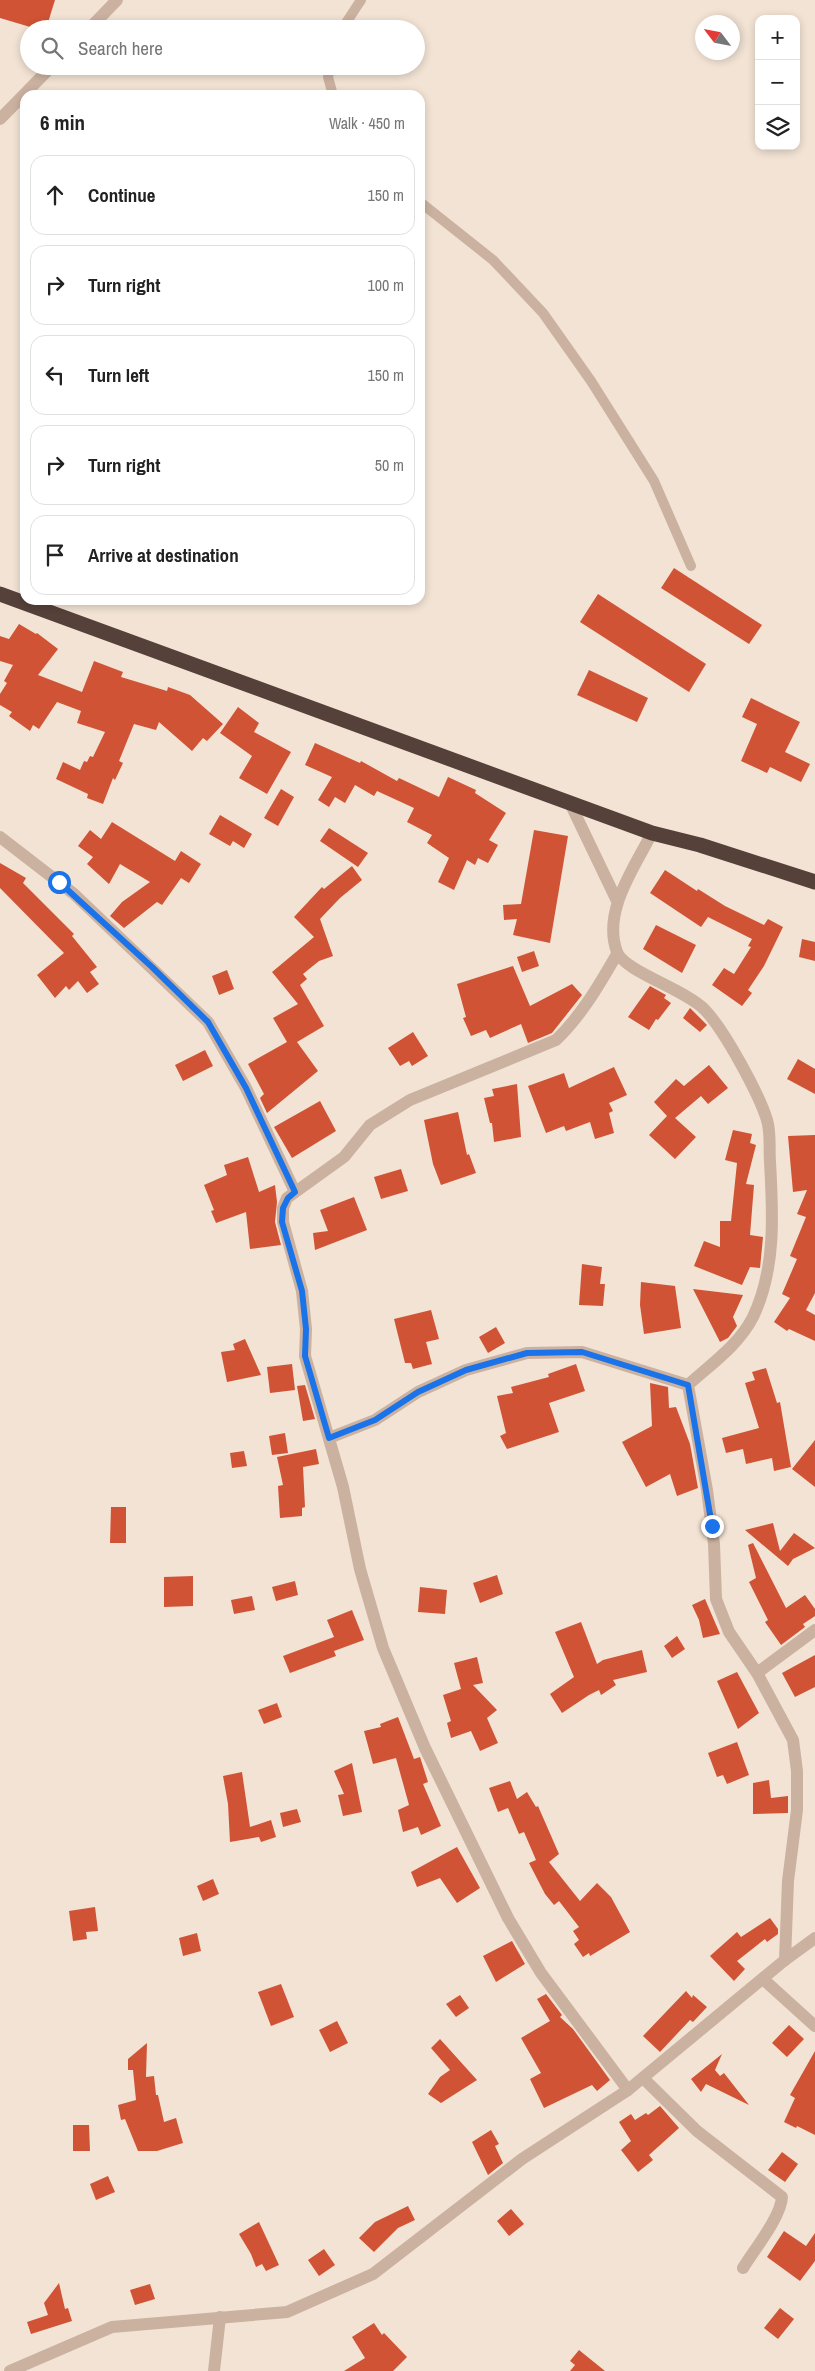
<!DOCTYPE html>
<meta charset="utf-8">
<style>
:root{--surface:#fff;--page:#f6f6f6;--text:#222;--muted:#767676;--line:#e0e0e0}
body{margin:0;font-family:"Archivo Narrow",sans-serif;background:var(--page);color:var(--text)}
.controls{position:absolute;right:15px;top:15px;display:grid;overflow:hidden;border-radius:10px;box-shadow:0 2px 8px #0003}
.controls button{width:45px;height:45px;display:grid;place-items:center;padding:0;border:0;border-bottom:1px solid var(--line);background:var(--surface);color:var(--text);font:25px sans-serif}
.compass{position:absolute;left:695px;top:15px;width:45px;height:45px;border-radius:50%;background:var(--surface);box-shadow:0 2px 8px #0003;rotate:302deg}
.stop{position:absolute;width:15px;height:15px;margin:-11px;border:4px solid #1a73e8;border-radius:50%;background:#fff}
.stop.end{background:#1a73e8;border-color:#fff;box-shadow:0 1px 5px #0008}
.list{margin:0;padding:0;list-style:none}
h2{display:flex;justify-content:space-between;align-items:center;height:65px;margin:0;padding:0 20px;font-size:21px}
h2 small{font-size:16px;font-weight:400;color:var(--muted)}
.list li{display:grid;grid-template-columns:32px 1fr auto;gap:15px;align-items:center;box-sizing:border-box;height:80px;margin:0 10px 10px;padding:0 10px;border:1px solid var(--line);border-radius:15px}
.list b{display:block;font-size:19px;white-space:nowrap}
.list em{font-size:16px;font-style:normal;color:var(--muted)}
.icon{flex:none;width:28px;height:28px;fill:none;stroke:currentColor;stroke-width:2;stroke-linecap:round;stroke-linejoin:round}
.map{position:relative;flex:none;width:815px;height:2371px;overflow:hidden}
.search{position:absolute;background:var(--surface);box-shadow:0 2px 8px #0003;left:20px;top:20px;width:405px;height:55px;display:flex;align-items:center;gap:12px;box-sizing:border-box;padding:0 18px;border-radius:28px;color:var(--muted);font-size:19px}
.panel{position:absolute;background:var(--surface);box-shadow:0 2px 8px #0003;left:20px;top:90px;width:405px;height:515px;border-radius:15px}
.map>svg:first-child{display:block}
.building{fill:#d05335}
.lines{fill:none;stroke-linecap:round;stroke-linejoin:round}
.lane{stroke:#cbb1a0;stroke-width:10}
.street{stroke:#cbb1a0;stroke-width:12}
.highway{stroke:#56413a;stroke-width:15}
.route{stroke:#1a73e8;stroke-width:6}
</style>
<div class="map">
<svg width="815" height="2371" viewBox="0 0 815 2371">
<rect width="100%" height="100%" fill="#f2e3d4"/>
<!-- building -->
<g class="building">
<polygon points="0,0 55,0 46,29 37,29 0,18"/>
<polygon points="674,568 762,625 749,644 661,588"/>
<polygon points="598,594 706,664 689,692 580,622"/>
<polygon points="19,624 36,634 37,633 58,649 38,675 82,692 94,661 123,672 121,677 167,691 168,687 190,695 223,724 207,741 203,738 192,751 159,722 156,730 134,724 119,761 123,763 115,780 113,778 103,804 87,798 88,794 56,779 63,762 80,770 84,761 87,762 90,756 93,757 105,732 77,723 81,711 57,702 39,729 33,725 30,731 9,716 12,712 0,705 0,694 7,683 4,681 13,665 0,661 0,636 9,639"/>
<polygon points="589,670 648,698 637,722 577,695"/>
<polygon points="751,698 800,722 785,752 810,764 801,782 770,767 767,773 741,761 757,724 742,717"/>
<polygon points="238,707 259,723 254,732 291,752 267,794 239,778 252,756 220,733"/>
<polygon points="315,743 360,763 361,761 397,781 399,778 439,797 448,777 476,790 475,793 506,813 489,840 498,845 488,863 478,858 475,865 467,860 454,890 438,882 449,858 427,843 432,835 407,822 414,808 377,791 374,796 355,785 345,803 335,797 329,807 318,800 332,777 305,765"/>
<polygon points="281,789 294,797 278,826 264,818"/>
<polygon points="220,815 252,834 244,848 233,841 230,846 209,834"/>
<polygon points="112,822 175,861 181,851 201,864 189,883 181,878 162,905 157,902 124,928 110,916 122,902 150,882 120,864 109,884 87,864 93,857 78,846 90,830 101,839"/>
<polygon points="329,828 368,853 358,867 320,841"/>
<polygon points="534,830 568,836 550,943 513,935 517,919 504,920 503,905 521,904"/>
<polygon points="0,863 26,878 23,883 74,934 72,936 97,967 90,972 99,984 87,993 78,981 69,990 66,986 55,998 37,975 64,953 0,888"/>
<polygon points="352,866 362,880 340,898 320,919 333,956 319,961 303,974 307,979 300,985 324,1026 297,1042 318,1071 267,1113 260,1098 264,1094 248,1064 287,1042 273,1018 298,1004 272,972 314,937 294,917 322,887 324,889"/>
<polygon points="665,870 697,891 698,889 725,906 764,925 768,919 783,927 764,966 748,990 752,993 742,1006 712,985 724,968 734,974 751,947 748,946 752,939 708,917 701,927 650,893"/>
<polygon points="656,925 696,945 682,973 643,949"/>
<polygon points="802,939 815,942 815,961 799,957"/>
<polygon points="534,951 539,966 522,972 517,957"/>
<polygon points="513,966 530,1006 572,984 582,995 552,1033 528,1043 521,1024 490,1038 486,1030 471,1036 463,1018 466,1017 457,984"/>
<polygon points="227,970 234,989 219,995 212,976"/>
<polygon points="650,986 666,995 664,998 671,1003 658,1020 656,1019 649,1030 628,1017"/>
<polygon points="690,1008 707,1025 700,1032 683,1018"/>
<polygon points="413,1032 428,1056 412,1066 409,1061 400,1066 388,1048"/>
<polygon points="205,1050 213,1066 183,1081 175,1065"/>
<polygon points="798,1059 815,1069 815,1094 787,1079"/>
<polygon points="709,1065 728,1088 708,1104 701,1096 675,1118 696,1137 675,1159 649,1135 667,1116 654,1102 676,1079 684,1086"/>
<polygon points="614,1067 627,1095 609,1103 613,1111 609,1113 614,1133 595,1139 590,1122 566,1131 564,1126 546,1133 528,1086 564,1073 569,1088"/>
<polygon points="517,1084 521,1137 494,1142 492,1123 490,1123 484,1098 494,1096 492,1089"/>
<polygon points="320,1101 336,1131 292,1158 274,1127"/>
<polygon points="458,1112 467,1155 469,1154 476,1173 441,1185 433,1164 424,1120"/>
<polygon points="733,1130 752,1134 750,1143 756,1145 746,1184 754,1185 750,1235 763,1237 760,1268 750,1267 742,1285 694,1266 704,1241 720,1247 720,1221 731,1221 737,1163 725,1160"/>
<polygon points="815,1135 815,1293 806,1310 815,1315 815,1341 789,1329 787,1331 774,1322 790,1298 782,1294 797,1259 790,1256 806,1217 797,1214 807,1190 793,1192 788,1136"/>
<polygon points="248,1157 259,1192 275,1185 277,1202 275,1222 281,1245 250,1249 246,1212 216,1223 211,1211 214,1210 204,1185 227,1175 224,1165"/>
<polygon points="401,1169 408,1191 381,1199 374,1177"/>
<polygon points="354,1197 367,1230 315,1250 313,1233 328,1231 320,1210"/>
<polygon points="582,1264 602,1267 600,1284 605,1284 603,1306 579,1305"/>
<polygon points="641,1282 675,1286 681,1328 644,1334 640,1305"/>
<polygon points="693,1289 743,1295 733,1317 737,1326 728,1338 720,1342"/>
<polygon points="431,1310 439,1339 426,1342 432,1364 413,1369 411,1363 405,1363 394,1319"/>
<polygon points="496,1327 505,1343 488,1353 479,1337"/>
<polygon points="245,1339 261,1375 227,1382 221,1352 235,1350 233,1344"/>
<polygon points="292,1364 295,1390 270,1393 267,1367"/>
<polygon points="576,1364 585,1391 549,1403 559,1432 507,1449 500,1436 506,1433 497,1396 513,1393 511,1387 549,1377 548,1374"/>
<polygon points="766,1368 777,1403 780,1402 791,1467 774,1471 772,1458 746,1464 743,1449 726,1453 722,1438 759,1428 745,1383 755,1380 752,1372"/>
<polygon points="650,1383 668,1387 669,1408 676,1407 690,1444 698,1488 677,1496 670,1474 646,1487 622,1442 652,1426"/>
<polygon points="305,1385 315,1419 303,1421 297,1386"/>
<polygon points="285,1433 288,1453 272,1455 269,1436"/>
<polygon points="815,1440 815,1487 792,1469"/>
<polygon points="316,1449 319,1464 303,1467 305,1507 302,1508 302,1516 280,1518 278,1486 283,1485 277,1457"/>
<polygon points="244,1451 247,1466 232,1468 230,1453"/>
<polygon points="111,1507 126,1507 126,1543 110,1543"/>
<polygon points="773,1523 780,1551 794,1533 815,1548 793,1559 788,1566 745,1530"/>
<polygon points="753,1543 786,1608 805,1595 815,1609 815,1616 803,1624 805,1627 781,1645 765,1622 768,1620 749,1582 756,1578 748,1545"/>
<polygon points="497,1575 503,1594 480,1603 473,1583"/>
<polygon points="193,1576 193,1606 164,1607 164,1577"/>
<polygon points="295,1581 298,1595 276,1601 272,1587"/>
<polygon points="420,1587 447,1590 445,1614 418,1612"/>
<polygon points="252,1596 255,1610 234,1614 231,1600"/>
<polygon points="705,1599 720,1634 703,1638 699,1620 692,1605"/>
<polygon points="352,1610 364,1640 334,1651 336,1656 290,1673 283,1656 334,1637 327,1620"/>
<polygon points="581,1622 597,1664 603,1660 642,1650 647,1672 613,1680 616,1685 601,1695 599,1690 589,1695 562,1713 550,1694 574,1677 555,1632"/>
<polygon points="677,1636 685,1649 672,1658 664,1646"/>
<polygon points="815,1655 815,1687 795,1697 782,1673"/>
<polygon points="477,1657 483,1683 473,1685 497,1710 487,1718 498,1743 480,1751 471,1731 451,1738 447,1723 451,1721 443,1695 461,1689 454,1663"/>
<polygon points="737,1672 759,1713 738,1729 717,1681"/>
<polygon points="277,1703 282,1717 264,1724 258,1710"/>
<polygon points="398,1717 414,1759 420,1757 428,1782 423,1784 441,1826 421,1835 418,1827 403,1832 398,1810 409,1805 396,1758 373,1764 364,1731 381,1727 380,1724"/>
<polygon points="737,1742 749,1775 727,1784 723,1775 717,1777 708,1753"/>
<polygon points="352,1763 362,1812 343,1816 338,1795 344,1794 334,1771"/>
<polygon points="242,1772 250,1827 271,1820 276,1837 261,1842 259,1837 230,1842 228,1804 223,1776"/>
<polygon points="769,1780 771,1798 788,1796 788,1813 753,1814 753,1783"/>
<polygon points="510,1781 517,1799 527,1792 536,1807 538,1806 559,1854 549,1862 580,1901 597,1883 611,1897 630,1932 590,1956 589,1953 583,1957 574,1944 579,1940 573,1931 579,1927 559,1901 554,1905 545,1894 529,1863 536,1860 524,1832 519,1834 508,1808 498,1812 489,1788"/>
<polygon points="297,1809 301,1822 283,1827 280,1813"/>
<polygon points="457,1847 480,1888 457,1903 440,1878 417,1887 411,1872"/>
<polygon points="213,1879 219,1894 203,1901 197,1886"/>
<polygon points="95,1907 98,1931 86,1932 87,1939 73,1941 69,1911"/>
<polygon points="770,1918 778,1929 778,1934 767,1942 765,1939 737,1961 745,1969 734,1981 710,1956 737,1932 741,1937"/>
<polygon points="197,1933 201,1951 183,1956 179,1938"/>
<polygon points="512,1941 525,1964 496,1982 483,1956"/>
<polygon points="281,1984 294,2017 271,2026 258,1992"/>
<polygon points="686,1991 692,1998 693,1995 707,2007 693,2022 690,2020 660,2052 643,2036"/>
<polygon points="546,1994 562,2015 560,2017 573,2029 610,2080 597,2091 592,2085 544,2108 530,2079 541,2073 521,2038 550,2021 537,1999"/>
<polygon points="460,1995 469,2008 456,2017 446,2004"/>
<polygon points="337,2021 348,2043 330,2052 319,2030"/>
<polygon points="789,2025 804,2039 787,2057 772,2043"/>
<polygon points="440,2039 477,2080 441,2103 428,2094 440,2077 450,2070 431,2048"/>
<polygon points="147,2043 146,2077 154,2076 156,2095 158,2095 164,2122 176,2118 183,2143 157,2151 138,2151 125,2119 121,2120 118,2105 136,2100 133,2070 128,2070 128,2059"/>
<polygon points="815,2051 815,2135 797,2126 796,2128 784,2122 795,2098 790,2095"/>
<polygon points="722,2054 715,2070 720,2076 724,2073 749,2105 706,2084 701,2092 691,2079"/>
<polygon points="660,2106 679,2128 649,2155 653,2160 638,2172 621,2150 631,2141 619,2122 631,2114 635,2120 646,2113 648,2115"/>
<polygon points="73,2125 89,2125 90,2151 73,2151"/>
<polygon points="491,2130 499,2144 495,2146 503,2163 488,2175 472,2142"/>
<polygon points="782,2152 798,2164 785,2182 768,2170"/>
<polygon points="108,2176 115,2192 96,2200 90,2184"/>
<polygon points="408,2206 415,2220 398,2228 374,2252 359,2238 375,2222"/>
<polygon points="511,2209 524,2224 509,2236 497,2221"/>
<polygon points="259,2222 279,2265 266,2271 262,2264 256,2267 251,2254 239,2234"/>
<polygon points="784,2231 806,2246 815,2233 815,2261 800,2281 767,2257"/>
<polygon points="324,2249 335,2265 319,2276 308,2260"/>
<polygon points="59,2283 65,2309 68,2308 72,2321 31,2334 27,2322 48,2315 44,2303"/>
<polygon points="150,2284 155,2299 135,2305 130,2290"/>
<polygon points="780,2308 794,2319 778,2339 764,2328"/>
<polygon points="374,2323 382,2335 384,2333 407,2357 393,2371 344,2371 365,2358 352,2337"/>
<polygon points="579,2350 605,2371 570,2371 575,2365 570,2361"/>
</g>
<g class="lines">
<!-- lane -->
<g class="lane">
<polyline points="342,29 361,0"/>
<polyline points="331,66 328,77 333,95"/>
<polyline points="420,202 493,260 543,313 591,381 654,481 691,566"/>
</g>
<!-- street -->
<g class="street">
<polyline points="89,29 117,0"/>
<polyline points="0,119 52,66"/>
<polyline points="570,803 617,901"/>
<path d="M652,833C634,868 602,912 617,952C624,971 686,990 704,1009C724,1029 759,1094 767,1120C771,1133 769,1149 770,1162C773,1214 776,1269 753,1317C739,1345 710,1365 688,1385L707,1490L714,1544L716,1599L729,1632L757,1673L793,1740L797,1771V1810L788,1881L785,1960"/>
<polyline points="0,837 74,894 208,1022 246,1088 295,1192"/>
<path d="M617,954C599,985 582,1015 556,1040L410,1100L370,1125L344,1157L287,1198L283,1208V1222L302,1291L306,1329L305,1356L343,1487L360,1569L383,1648L425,1748L508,1918L541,1973L628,2090"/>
<polyline points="329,1438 375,1420 418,1392 466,1370 527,1353 582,1352 688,1385"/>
<polyline points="757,1673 815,1630"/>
<polyline points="763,1979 815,2026"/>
<path d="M643,2078L697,2131L782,2197C781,2217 754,2250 743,2268"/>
<polyline points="10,2371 112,2327 287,2312 373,2274 522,2159 628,2090 785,1960 815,1938"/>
<polyline points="214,2371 220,2317"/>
</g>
<!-- highway -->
<polyline class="highway" points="0,594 652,833 700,845 815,882"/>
</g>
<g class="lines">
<!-- route -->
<polyline class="route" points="59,882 152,967 208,1022 246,1088 295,1192 288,1198 283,1208 282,1222 302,1291 306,1329 305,1356 329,1438 375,1420 418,1392 466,1370 527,1353 582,1352 688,1385 712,1526"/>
</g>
</svg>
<div class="controls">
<button>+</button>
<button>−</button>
<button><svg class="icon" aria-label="layers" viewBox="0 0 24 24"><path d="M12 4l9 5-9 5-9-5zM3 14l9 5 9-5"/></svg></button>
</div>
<svg class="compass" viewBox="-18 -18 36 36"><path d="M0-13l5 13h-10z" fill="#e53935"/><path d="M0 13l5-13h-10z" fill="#767676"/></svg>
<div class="stop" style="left:59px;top:882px"></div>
<div class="stop end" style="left:712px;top:1526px"></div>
<div class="search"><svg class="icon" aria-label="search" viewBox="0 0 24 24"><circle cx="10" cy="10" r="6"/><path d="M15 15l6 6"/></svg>Search here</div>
<section class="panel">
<h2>6 min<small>Walk · 450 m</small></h2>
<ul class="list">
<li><svg class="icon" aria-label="ahead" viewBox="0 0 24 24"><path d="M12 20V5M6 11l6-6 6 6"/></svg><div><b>Continue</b></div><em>150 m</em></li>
<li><svg class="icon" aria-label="right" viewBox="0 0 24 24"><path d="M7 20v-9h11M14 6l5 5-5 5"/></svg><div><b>Turn right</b></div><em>100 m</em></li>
<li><svg class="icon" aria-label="left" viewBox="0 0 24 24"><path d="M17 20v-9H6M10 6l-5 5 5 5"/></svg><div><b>Turn left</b></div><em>150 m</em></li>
<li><svg class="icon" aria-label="right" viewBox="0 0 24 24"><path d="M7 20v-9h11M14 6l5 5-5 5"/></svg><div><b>Turn right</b></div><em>50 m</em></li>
<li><svg class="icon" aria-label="arrive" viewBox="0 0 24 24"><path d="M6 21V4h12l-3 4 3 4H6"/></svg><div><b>Arrive at destination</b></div></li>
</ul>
</section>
</div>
